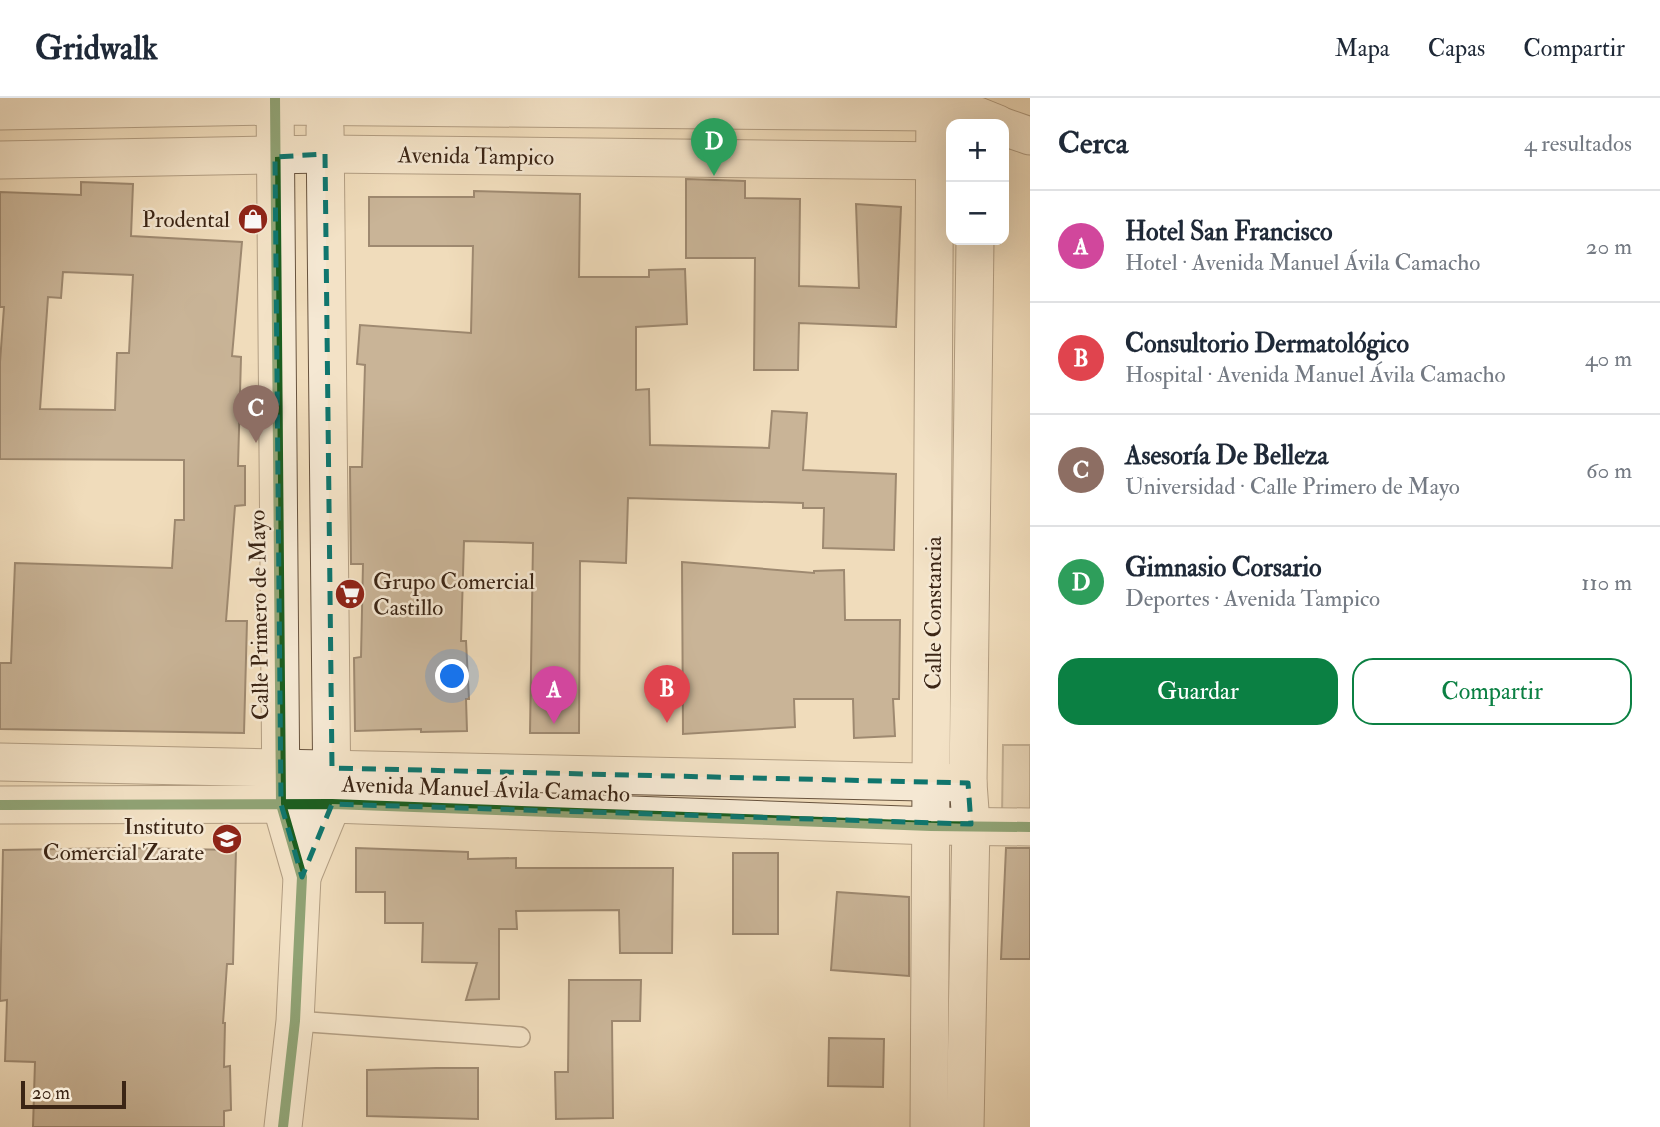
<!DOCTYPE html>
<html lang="es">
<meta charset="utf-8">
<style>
:root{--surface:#fff;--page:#f2f2f3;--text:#1f2937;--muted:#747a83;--line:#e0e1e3;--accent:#0b8043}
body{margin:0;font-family:"IM FELL Double Pica",serif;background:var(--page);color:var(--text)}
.controls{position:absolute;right:21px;top:21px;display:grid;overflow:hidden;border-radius:14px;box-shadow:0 7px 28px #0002}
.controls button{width:63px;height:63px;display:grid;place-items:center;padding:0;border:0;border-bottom:2px solid var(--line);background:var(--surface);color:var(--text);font:35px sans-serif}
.scale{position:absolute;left:21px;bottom:18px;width:105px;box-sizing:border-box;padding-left:7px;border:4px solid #3b2515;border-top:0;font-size:19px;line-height:24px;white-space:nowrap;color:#3b2515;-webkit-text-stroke:5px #f5e8d3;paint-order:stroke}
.you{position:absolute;left:453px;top:579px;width:24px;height:24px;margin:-18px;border:5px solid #fff;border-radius:50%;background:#1a73e8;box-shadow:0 0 0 10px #1a73e833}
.badge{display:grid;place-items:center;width:46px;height:46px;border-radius:50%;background:var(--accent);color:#fff;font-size:23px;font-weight:700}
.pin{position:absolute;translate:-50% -58px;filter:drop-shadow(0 2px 4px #0008)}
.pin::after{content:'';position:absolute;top:37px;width:24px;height:21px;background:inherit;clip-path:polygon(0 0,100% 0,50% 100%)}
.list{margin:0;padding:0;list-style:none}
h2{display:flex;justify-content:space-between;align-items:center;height:91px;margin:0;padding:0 28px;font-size:30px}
h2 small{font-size:23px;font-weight:400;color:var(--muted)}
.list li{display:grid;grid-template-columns:46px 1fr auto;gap:21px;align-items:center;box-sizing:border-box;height:112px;padding:0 28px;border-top:2px solid var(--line)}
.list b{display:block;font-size:26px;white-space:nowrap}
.list p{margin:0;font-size:23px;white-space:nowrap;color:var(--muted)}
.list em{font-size:23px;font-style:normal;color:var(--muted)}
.actions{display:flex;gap:14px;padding:21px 28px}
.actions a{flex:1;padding:16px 0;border:2px solid var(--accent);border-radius:21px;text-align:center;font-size:24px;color:var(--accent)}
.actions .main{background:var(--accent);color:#fff}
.map{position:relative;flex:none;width:1030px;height:1029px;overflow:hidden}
header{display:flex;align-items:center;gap:42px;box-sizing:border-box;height:98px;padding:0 35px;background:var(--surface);border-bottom:2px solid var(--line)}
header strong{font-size:33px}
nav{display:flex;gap:38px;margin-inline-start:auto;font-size:24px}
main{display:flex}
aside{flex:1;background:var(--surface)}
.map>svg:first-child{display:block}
.green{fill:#d1bd9f;stroke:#86715a;stroke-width:2}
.building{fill:#99846b;stroke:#3b2515;stroke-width:2;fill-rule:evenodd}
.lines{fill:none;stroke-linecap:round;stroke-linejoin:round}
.service-casing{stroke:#68533e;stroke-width:22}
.minor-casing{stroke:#68533e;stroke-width:39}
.service{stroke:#f5e8d3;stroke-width:19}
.minor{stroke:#f5e8d3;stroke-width:37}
.cycleway-casing{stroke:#f5e8d3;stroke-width:15}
.cycleway{stroke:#1b5e20;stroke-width:10}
.marked{fill:none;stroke:#0f766e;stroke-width:5;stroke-dasharray:14 9;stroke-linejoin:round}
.labels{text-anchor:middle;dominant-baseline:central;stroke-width:5;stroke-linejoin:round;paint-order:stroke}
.street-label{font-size:23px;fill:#3b2515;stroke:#f5e8d3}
.poi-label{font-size:23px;fill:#3b2515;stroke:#f5e8d3;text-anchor:end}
</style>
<header>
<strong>Gridwalk</strong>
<nav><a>Mapa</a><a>Capas</a><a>Compartir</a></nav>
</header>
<main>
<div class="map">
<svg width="1030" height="1029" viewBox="0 0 1030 1029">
<rect width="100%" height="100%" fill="#f0dcbb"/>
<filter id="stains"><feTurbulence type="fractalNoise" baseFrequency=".00286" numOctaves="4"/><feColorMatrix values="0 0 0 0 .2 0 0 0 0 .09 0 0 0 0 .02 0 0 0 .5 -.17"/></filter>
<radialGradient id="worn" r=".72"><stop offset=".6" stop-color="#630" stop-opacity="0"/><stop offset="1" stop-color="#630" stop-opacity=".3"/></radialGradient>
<!-- green -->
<polygon class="green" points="1003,647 1030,647 1030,720 1002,720"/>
<!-- building -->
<g class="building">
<polygon points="686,81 745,83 745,100 800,101 799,188 859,190 856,106 901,109 896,229 799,225 798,272 754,272 755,160 686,160"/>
<path d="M81,84L133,86L131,138L242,144L232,258L241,259L238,368H245V407L235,408L226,523H247L244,635L0,631V565H11L15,465L172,470L175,422H184V362L0,361V264L4,209H0V94L81,97ZM63,174L133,177L129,255H117L115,312L40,311L48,199L61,200Z"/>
<polygon points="474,93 580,96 579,179 649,179 649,172 685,171 687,226 636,229 636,292 649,291 650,347 769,350 772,313 807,315 803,372 896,376 894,452 823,450 824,410 803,410 803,405 628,400 626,465 580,463 579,635 530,635 533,445 464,443 461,543 466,543 469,601 466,601 467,633 421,634 421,631 355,633 354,560 361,559 363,466 351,466 350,369 362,369 365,267 357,266 360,227 471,235 473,148 369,148 369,99 474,99"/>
<polygon points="682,464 814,475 814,473 844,472 845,522 900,522 899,601 893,601 895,638 854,640 853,601 794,601 795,629 683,636"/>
<polygon points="124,750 236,752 233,866 227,866 223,925 225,925 224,969 230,968 231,1012 224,1013 224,1029 33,1029 35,964 5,963 7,902 0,903 3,752"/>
<polygon points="356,750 468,754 468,761 516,760 516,770 673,770 672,855 620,855 619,812 516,813 517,831 499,831 499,901 466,902 477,865 422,864 423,825 385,825 385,794 356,794"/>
<polygon points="1006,750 1030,750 1030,861 1001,861"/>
<rect x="733" y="755" width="45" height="81"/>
<polygon points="837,794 909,799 909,878 831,872"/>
<polygon points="569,882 641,882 640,923 612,923 613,1020 556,1021 555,974 568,974"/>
<polygon points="829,940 884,941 883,989 828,988"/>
<polygon points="436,970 478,970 478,1021 367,1018 367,972"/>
</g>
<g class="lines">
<!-- service casing -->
<g class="service-casing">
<polyline id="service" points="295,923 520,939"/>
</g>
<!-- minor casing -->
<g class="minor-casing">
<g id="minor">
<polyline points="275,0 281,706 302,779 295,923 283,1029"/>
<polyline points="0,13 275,8 935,14 978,18 998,26"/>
<polyline points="1004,29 1030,38"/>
<polyline points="0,62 325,56 951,63"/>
<polyline points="0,664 968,685"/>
<polyline points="0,707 332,706 931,728 1030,729"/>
<polyline points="302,779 332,706 325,30"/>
<polyline points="929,1029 935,0"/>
<polyline points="965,1029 971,726 968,685 975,142"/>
</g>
</g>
<!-- service -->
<use href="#service" class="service"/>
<!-- minor -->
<use href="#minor" class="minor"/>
<!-- cycleway casing -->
<g class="cycleway-casing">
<g id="cycleway">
<polyline points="275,0 281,706 302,779 295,923 283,1029"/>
<polyline points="0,707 332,706 931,728 1030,729"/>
</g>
</g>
<!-- cycleway -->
<use href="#cycleway" class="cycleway"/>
</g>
<!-- marked area -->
<path d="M0 0H1030V1029H0ZM325,56L332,670L968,685L971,726L332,706L302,779L281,706L275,59Z" fill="#f0dcbb" fill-opacity=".55" fill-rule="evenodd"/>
<path class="marked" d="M325,56L332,670L968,685L971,726L332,706L302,779L281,706L275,59Z"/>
<!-- icons -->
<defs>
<g id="shop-disc" transform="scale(1.575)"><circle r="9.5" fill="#8f2418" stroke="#f5e8d3"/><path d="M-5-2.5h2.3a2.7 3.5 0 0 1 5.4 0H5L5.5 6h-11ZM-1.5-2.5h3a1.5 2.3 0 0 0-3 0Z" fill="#fff"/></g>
<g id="supermarket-disc" transform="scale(1.575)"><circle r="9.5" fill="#8f2418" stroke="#f5e8d3"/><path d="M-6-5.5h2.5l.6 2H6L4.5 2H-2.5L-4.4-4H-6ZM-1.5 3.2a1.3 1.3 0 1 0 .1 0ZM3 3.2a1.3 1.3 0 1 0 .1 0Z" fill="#fff"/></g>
<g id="university-disc" transform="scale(1.575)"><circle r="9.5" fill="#8f2418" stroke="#f5e8d3"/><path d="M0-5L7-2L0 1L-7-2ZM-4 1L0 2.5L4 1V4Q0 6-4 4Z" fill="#fff"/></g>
</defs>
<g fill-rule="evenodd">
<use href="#shop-disc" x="253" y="121"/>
<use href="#supermarket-disc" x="350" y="496"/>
<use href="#university-disc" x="227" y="741"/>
</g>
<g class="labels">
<!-- street labels -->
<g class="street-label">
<text transform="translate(476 58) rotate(1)">Avenida Tampico</text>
<text transform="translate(933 515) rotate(-90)">Calle Constancia</text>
<text transform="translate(259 517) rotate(-91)">Calle Primero de Mayo</text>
<text transform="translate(486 691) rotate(2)">Avenida Manuel Ávila Camacho</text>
</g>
<!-- poi labels -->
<g class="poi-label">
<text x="230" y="121">Prodental</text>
<text x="373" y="483" text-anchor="start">Grupo Comercial<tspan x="373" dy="26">Castillo</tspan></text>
<text x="204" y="728">Instituto<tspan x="204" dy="26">Comercial Zarate</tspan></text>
</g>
</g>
<rect width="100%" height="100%" filter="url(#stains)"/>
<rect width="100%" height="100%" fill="url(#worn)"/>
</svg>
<div class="controls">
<button>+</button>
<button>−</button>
</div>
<div class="scale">20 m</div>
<div class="you"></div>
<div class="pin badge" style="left:554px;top:626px;background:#d1479c">A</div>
<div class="pin badge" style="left:667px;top:625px;background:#e0444e">B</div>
<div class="pin badge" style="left:256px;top:345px;background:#8d6e63">C</div>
<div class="pin badge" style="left:714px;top:78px;background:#2e9e5b">D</div>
</div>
<aside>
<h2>Cerca<small>4 resultados</small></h2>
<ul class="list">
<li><span class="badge" style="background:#d1479c">A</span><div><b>Hotel San Francisco</b><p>Hotel · Avenida Manuel Ávila Camacho</p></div><em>20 m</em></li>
<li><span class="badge" style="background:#e0444e">B</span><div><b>Consultorio Dermatológico</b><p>Hospital · Avenida Manuel Ávila Camacho</p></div><em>40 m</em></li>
<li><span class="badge" style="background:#8d6e63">C</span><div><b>Asesoría De Belleza</b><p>Universidad · Calle Primero de Mayo</p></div><em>60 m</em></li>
<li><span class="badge" style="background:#2e9e5b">D</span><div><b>Gimnasio Corsario</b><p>Deportes · Avenida Tampico</p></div><em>110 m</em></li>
</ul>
<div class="actions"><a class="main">Guardar</a><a>Compartir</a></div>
</aside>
</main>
